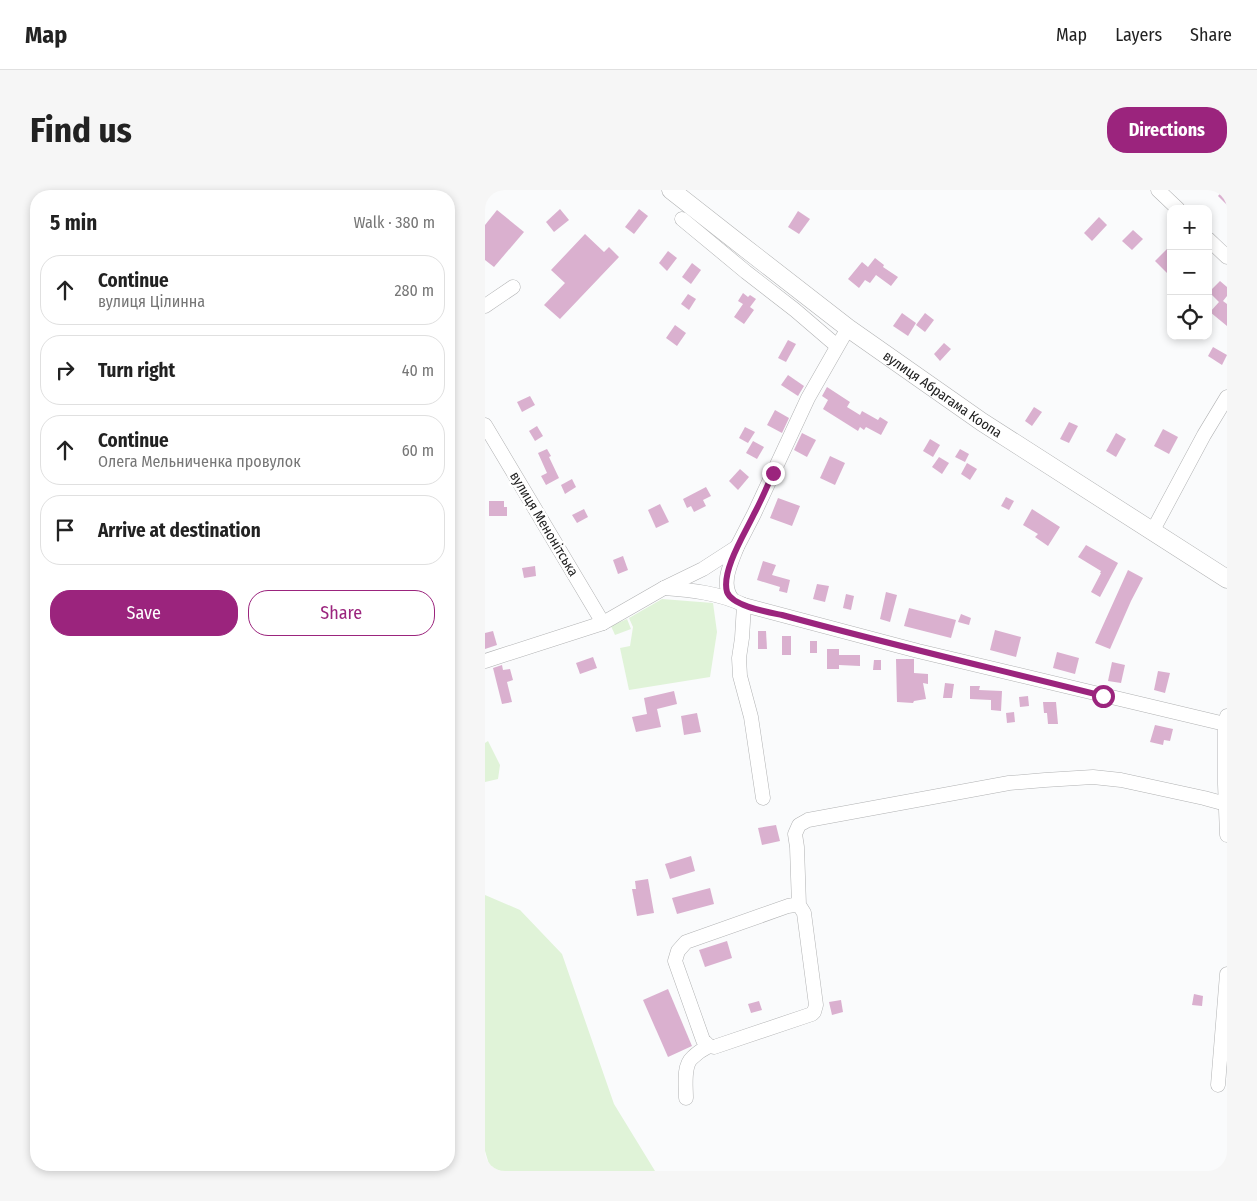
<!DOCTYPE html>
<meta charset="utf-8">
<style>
:root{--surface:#fff;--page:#f6f6f6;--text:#222;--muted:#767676;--line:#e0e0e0;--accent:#9b247d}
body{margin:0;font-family:"Fira Sans Condensed",sans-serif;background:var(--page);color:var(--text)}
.controls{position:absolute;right:15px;top:15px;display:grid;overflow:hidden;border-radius:10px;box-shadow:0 2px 8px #0003}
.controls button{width:45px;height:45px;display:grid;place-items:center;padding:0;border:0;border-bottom:1px solid var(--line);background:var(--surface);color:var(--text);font:25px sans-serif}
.stop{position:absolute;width:15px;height:15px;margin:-11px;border:4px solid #9b247d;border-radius:50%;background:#fff}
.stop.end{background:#9b247d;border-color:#fff;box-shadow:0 1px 5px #0008}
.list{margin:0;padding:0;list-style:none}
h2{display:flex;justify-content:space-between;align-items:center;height:65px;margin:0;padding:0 20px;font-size:21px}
h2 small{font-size:16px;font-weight:400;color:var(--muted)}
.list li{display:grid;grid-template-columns:32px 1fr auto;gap:15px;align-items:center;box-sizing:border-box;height:70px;margin:0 10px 10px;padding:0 10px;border:1px solid var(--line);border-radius:20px}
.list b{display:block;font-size:19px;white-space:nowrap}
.list p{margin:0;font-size:16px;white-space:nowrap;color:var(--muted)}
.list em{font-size:16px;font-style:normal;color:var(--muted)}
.actions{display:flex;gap:10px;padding:15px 20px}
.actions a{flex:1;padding:11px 0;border:1px solid var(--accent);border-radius:20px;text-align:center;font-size:18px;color:var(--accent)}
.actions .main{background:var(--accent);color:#fff}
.icon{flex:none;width:28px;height:28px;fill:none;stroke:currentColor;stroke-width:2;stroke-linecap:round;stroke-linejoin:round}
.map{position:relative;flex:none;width:742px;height:981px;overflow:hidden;border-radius:20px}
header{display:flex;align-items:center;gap:30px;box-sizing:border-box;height:70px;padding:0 25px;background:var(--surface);border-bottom:1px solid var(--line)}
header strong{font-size:24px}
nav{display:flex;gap:28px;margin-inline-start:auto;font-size:18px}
.intro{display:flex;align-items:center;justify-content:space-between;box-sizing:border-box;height:120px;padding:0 30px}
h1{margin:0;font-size:35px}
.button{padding:12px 22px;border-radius:20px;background:var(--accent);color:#fff;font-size:18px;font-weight:700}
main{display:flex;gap:30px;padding:0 30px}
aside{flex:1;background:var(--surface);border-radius:20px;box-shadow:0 2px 8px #0003}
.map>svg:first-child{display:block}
.green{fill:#e0f3d8}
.building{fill:#dab0cf}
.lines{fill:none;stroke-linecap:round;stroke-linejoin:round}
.minor-casing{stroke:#b1b2b3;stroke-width:15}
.major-casing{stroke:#b1b2b3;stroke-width:19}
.minor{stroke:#fff;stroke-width:14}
.major{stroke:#fff;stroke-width:18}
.route{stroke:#9b247d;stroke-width:6}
.labels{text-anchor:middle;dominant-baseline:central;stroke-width:5;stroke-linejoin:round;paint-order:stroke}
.street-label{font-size:14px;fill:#212121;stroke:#fff}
</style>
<header>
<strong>Map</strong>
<nav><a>Map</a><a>Layers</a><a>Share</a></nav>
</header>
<div class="intro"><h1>Find us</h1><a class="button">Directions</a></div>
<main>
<aside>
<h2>5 min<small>Walk · 380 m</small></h2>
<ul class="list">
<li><svg class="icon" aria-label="ahead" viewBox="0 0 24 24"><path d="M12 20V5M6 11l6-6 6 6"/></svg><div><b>Continue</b><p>вулиця Цілинна</p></div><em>280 m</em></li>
<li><svg class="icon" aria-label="right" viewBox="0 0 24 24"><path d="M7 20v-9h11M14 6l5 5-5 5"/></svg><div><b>Turn right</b></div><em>40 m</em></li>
<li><svg class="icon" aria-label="ahead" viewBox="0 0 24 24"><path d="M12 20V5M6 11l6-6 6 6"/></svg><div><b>Continue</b><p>Олега Мельниченка провулок</p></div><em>60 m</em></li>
<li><svg class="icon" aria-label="arrive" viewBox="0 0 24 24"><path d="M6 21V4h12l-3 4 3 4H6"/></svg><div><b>Arrive at destination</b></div></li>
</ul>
<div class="actions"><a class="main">Save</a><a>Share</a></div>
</aside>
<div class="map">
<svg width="742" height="981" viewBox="0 0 742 981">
<rect width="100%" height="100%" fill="#fafbfc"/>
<!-- green -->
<g class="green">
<polygon points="177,409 228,413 232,442 225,487 144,500 135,458 145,456 148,437 144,428"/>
<polygon points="142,429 146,439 130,445 126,436"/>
<polygon points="3,551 15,575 13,589 0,592 0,553"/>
<polygon points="0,705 35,720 77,764 129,914 170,981 6,981 0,961"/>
</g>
<!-- building -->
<g class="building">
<polygon points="738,0 742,0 742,15 733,6"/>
<polygon points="75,19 84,30 69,42 61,32"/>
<polygon points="154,19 163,26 149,44 140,37"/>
<polygon points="12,20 39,42 9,77 0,70 0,35"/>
<polygon points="313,21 325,29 314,44 303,37"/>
<polygon points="614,27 622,35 607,51 599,43"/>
<polygon points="648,40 658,49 647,60 637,51"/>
<polygon points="100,44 119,62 124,57 134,67 75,129 59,115 80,93 66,80"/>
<polygon points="686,55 686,87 670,71"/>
<polygon points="183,61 192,68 182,81 174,73"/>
<polygon points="390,68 399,75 398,77 413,87 406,96 391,85 385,93 380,90 374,98 363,89 377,72 383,77"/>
<polygon points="207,73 216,80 206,94 197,87"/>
<polygon points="735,91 742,97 742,106 738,111 742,114 742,136 725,122 734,112 724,102"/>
<polygon points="258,103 263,107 265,105 271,109 265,117 269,120 259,134 249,127 258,114 253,111"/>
<polygon points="203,104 211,109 204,120 196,114"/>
<polygon points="417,123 431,133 423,146 408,136"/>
<polygon points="440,123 449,130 440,142 431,135"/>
<polygon points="190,135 201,143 192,156 181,148"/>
<polygon points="303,150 311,154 301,172 293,168"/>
<polygon points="459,153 466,159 455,171 449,164"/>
<polygon points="728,157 742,165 737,175 723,166"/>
<polygon points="303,185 319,196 313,206 296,195"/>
<polygon points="342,197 365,212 362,217 375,225 377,221 393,230 395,227 403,232 396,245 381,237 379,240 375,237 373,241 338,219 343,210 337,206"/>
<polygon points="45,206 50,215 37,222 32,212"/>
<polygon points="549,217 557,222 547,236 540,231"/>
<polygon points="290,220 304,228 297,243 282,235"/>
<polygon points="584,232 593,236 584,253 575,249"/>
<polygon points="52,236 58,246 50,251 44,241"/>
<polygon points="260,237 270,242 263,253 254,248"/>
<polygon points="678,239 693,247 684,264 669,256"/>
<polygon points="317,243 331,250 322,267 309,260"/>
<polygon points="631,243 641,249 631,267 621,261"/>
<polygon points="445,249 455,255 448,267 438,261"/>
<polygon points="268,251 279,257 272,269 261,263"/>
<polygon points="62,259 66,266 64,267 74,288 61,295 56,286 62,283 53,263"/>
<polygon points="475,259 484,264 480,272 470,267"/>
<polygon points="345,266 360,273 350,295 335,288"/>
<polygon points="454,267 464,273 457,284 447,277"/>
<polygon points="482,273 492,279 485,290 476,284"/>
<polygon points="255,279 264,287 253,300 244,291"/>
<polygon points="87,289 91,297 80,304 76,295"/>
<polygon points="221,297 226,306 218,310 221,316 209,322 206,316 202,318 198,309"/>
<polygon points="521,307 529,311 524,320 516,316"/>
<polygon points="293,308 315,316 307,336 285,328"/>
<polygon points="4,311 19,311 19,317 22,317 22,326 4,326"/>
<polygon points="175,314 184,332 171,338 163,320"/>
<polygon points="99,319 103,327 92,333 87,325"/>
<polygon points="547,319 575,337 563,356 550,347 553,344 538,335"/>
<polygon points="601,355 633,373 615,407 606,402 616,383 615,383 616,381 593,367"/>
<polygon points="138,366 143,380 133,384 128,370"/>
<polygon points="278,371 291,375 287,385 305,390 302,403 294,401 295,397 272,390"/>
<polygon points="50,376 51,386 39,388 37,378"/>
<polygon points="643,380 658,388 646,411 625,459 610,453"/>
<polygon points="332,394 344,396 340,412 328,409"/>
<polygon points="401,402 412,405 405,432 395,429"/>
<polygon points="361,404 369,406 366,420 358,418"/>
<polygon points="424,418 471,430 466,448 419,436"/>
<polygon points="476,424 486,428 484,435 473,432"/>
<polygon points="510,440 536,447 531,467 505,460"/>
<polygon points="8,441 12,455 0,459 0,443"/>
<polygon points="273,441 281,441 282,459 273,459"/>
<rect x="297" y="446" width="9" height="19"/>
<rect x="325" y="451" width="7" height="12"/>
<polygon points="342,459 354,459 354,465 375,465 375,476 354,475 354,479 342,479"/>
<polygon points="572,462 594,468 590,484 568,478"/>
<polygon points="108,467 112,478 95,484 91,473"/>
<polygon points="411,469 429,469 429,483 443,484 443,494 438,493 441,509 429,511 428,513 412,512"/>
<polygon points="389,470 396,470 396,480 388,480"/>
<polygon points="627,472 640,475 636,493 623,491"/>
<polygon points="17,475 18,480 25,479 28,490 22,492 27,512 17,514 8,478"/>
<polygon points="673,481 685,483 680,503 669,500"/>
<polygon points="460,493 469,494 467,508 458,508"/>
<polygon points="485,496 495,496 494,500 517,501 516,521 506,520 506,510 485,509"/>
<polygon points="189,501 192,514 172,519 176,537 151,542 147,527 162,524 159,508"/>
<polygon points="543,506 544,516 535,517 534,507"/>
<polygon points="558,512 571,512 573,534 563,534 562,523 559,523"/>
<polygon points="529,522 530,532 522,533 521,523"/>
<polygon points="212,523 216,542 199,545 196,526"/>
<polygon points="670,535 688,539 685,551 679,550 678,555 665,552"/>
<polygon points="291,635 295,651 277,655 273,638"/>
<polygon points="206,666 210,681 185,689 180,674"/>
<polygon points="163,689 169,723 152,726 147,699 151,699 150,691"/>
<polygon points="225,698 229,714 192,724 187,708"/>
<polygon points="242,751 247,768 220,777 214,760"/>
<polygon points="183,799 207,856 183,867 158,810"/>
<polygon points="709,804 718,806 717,816 707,815"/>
<polygon points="356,810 358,822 347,825 344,812"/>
<polygon points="274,811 277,820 266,823 263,814"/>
</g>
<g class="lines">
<!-- minor casing -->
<g class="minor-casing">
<g id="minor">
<polyline points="673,0 693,19"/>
<polyline points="197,29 261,82 310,120 352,156"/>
<polyline points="723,49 742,67"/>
<polyline points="0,116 28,97"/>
<polyline points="0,235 118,433"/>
<polyline points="667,342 719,245 742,207"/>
<path d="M179,398C206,400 234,403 259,415L433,461L618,505L740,534"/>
<path d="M247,409C235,394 246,373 252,357"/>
<polyline points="259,415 257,448 254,468 255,486 266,527 278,608"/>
<polyline points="0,471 118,433 179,398 218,379 252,357 269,324 323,208 363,138"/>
<polyline points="742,526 740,534 740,594 742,645"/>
<polyline points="314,715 309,715 303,716 201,752 193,761 190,771 218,850 224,856 229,857 327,824 329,822 331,815 319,723 314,715 312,657 310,644 314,635 323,630 524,593 560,590 608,587 636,590 719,608 741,614"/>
<polyline points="733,895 742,784"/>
<path d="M201,908C201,896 198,876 207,868C212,863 218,859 224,856"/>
</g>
</g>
<!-- major casing -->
<g class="major-casing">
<g id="major">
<path id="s1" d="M186,0L251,51L363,138L497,232L742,389"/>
</g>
</g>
<!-- minor -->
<use href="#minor" class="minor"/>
<!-- major -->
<use href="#major" class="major"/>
</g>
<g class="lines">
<!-- route -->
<path class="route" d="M288,283C282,297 276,311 269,324C260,343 236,381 242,402C247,416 283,422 297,425C403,454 511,479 618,506"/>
</g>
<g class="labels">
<!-- street labels -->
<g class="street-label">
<text stroke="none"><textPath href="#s1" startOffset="340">вулиця Абрагама Коопа</textPath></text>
<text transform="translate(59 334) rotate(59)">вулиця Менонітська</text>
</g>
</g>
</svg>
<div class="controls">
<button>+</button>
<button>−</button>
<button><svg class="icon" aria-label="locate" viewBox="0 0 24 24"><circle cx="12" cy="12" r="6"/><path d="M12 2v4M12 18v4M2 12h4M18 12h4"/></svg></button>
</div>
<div class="stop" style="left:618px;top:506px"></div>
<div class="stop end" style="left:288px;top:283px"></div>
</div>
</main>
